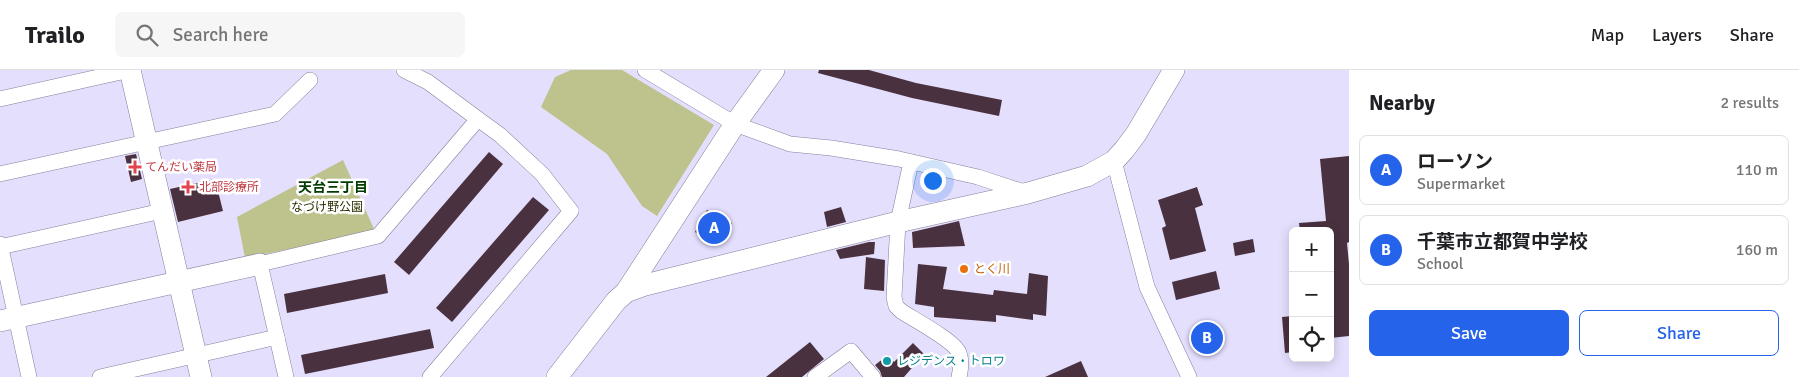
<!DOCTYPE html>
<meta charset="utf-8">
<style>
:root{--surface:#fff;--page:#f6f6f6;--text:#202124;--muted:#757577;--line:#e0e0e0;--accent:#2563eb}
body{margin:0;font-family:Signika,"Noto Sans JP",sans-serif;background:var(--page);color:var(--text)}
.controls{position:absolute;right:15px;bottom:15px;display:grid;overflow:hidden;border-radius:8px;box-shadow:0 2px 12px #0003}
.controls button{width:45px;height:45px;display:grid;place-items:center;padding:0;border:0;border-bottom:1px solid var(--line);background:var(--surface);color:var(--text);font:25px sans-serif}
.you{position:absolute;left:932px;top:110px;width:18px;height:18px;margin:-12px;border:4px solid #fff;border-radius:50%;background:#1a73e8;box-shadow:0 0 0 8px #1a73e833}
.badge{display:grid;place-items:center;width:32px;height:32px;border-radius:50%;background:var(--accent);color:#fff;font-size:16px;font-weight:700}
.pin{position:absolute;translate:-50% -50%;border:2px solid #fff;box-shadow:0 1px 5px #0006}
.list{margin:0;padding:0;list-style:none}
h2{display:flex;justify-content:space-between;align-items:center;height:65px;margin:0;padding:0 20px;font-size:21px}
h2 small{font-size:16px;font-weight:400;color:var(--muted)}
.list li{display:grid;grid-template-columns:32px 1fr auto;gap:15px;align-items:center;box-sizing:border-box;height:70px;margin:0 10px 10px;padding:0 10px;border:1px solid var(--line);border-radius:8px}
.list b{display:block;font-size:19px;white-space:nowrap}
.list p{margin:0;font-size:16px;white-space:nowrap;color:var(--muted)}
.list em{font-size:16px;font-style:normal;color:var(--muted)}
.actions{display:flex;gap:10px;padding:15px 20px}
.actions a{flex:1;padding:11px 0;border:1px solid var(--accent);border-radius:8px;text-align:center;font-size:18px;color:var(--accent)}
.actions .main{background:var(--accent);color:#fff}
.icon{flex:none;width:28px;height:28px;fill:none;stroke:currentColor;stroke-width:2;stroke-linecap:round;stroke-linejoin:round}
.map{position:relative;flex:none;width:1349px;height:307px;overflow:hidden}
header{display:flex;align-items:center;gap:30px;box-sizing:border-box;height:70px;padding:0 25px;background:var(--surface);border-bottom:1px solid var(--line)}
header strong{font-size:24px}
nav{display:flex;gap:28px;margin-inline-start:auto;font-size:18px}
.search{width:350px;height:45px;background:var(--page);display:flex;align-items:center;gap:12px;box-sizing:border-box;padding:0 18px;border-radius:8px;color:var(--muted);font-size:19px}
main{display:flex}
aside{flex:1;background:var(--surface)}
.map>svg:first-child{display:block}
.green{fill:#bec38d}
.building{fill:#4a313f}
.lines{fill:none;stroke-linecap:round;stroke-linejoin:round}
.street-casing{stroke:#847e9a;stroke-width:16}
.secondary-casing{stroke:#847e9a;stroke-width:22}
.street{stroke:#fff;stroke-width:15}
.secondary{stroke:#fff;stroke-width:21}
.health-dot{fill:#e0444e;stroke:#fff;stroke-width:2}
.food-dot{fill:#e8710a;stroke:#fff;stroke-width:2}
.culture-dot{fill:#0f9aa8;stroke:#fff;stroke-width:2}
.labels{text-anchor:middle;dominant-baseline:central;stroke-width:5;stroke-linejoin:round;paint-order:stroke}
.health-label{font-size:12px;fill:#be3a42;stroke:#fff;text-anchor:start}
.park-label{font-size:12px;fill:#2b2d00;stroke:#fff}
.food-label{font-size:12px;fill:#c56008;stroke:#fff;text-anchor:start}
.culture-label{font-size:12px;fill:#0d838f;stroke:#fff;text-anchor:start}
.neighbourhood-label{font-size:14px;font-weight:bold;fill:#023a02;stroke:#fff}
</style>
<header>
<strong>Trailo</strong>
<div class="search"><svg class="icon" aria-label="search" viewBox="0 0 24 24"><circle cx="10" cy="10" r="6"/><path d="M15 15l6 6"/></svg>Search here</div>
<nav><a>Map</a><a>Layers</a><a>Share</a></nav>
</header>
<main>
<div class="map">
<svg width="1349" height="307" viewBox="0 0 1349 307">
<rect width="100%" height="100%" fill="#e5dffe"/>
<!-- green -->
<g class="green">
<polygon points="571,0 622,0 714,55 657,146 642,136 607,84 541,37 555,7"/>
<polygon points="343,90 374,159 364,164 245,188 237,147"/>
</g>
<!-- building -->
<g class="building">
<polygon points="819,0 869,0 916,13 1002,30 999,46 912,28 818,3"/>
<polygon points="489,82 503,94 409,205 394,192"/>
<polygon points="136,84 142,109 131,112 125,86"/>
<polygon points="1349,86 1349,172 1347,173 1349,194 1349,266 1330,268 1330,161 1300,161 1299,153 1326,151 1320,89"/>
<polygon points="215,109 223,141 178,152 170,119"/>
<polygon points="1197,117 1203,135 1195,138 1206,181 1170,190 1162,158 1166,156 1158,130"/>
<polygon points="533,127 549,140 452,252 436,238"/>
<polygon points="841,137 846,152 827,157 824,142"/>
<polygon points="707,140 732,153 720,175 695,162"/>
<polygon points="959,151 965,176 913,178 912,162"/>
<polygon points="1253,169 1255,182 1235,186 1233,173"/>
<polygon points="869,172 875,172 874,184 840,189 836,180"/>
<polygon points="866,187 885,190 884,221 864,219"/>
<polygon points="918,194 947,197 943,219 993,225 994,220 1027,224 1029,203 1048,206 1046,246 1033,244 1033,250 996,245 996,252 934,247 934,237 915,234"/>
<polygon points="1216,201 1220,219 1176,230 1172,212"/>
<polygon points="385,204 388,223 287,243 284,224"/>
<polygon points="1293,246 1293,282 1285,283 1282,247"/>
<polygon points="430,259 434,278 305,304 301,285"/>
<polygon points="810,272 824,289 802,307 766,307"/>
<polygon points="913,273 924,284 904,307 882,307 880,301 875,295 888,285 894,292"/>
<polygon points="1081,291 1088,307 1045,307"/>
</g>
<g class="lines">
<!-- street casing -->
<g class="street-casing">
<g id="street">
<polyline points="645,0 735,54 790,74 831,78 899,89 978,107 1027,123"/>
<polyline points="0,29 130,0"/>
<polyline points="1114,91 1147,217 1189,307"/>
<path d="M911,92L898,152L894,227L896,236L901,241C913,249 955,271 959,283C962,291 961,299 959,307"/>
<polyline points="0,104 275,44 310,10"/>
<polyline points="0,174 29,307"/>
<polyline points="0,177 162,141"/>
<polyline points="100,307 277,267"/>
<polyline points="286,307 260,194 378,166 478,49 428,12 404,0"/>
<polyline points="430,307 571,141 542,104 500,65 478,49"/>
<polyline points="815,307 851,281 873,307"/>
</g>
</g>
<!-- secondary casing -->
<g class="secondary-casing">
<g id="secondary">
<polyline points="130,0 201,307"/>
<polyline points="626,222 645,215 898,152 1028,123 1087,106 1114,91 1124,80 1136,64 1174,0"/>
<polyline points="0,251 260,194"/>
<polyline points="557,307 616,231 626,222 735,54 774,0"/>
</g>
</g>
<!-- street -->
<use href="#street" class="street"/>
<!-- secondary -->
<use href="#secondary" class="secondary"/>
</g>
<!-- markers -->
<g class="health-dot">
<path d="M132.5 89.5h5v5h5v5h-5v5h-5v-5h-5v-5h5z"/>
<path d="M185.5 109.5h5v5h5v5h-5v5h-5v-5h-5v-5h5z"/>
</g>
<circle class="food-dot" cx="964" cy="199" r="5"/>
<circle class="culture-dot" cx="887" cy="291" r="5"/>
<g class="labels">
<!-- health labels -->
<g class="health-label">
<text x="145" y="97">てんだい薬局</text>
<text x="199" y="117">北部診療所</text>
</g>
<!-- park labels -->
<g class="park-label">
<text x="327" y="137">なづけ野公園</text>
</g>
<!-- food labels -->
<g class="food-label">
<text x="974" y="199">とく川</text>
</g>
<!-- culture labels -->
<g class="culture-label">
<text x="897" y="291">レジデンス・トロワ</text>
</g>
<!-- neighbourhood labels -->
<g class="neighbourhood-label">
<text x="333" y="117">天台三丁目</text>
</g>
</g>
</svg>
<div class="controls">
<button>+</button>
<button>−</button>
<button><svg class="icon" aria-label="locate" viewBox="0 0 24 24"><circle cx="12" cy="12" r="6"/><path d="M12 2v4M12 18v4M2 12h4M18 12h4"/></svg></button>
</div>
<div class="you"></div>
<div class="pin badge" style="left:714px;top:158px">A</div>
<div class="pin badge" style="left:1207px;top:268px">B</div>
</div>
<aside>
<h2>Nearby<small>2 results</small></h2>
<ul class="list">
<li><span class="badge">A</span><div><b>ローソン</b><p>Supermarket</p></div><em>110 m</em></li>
<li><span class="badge">B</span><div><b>千葉市立都賀中学校</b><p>School</p></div><em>160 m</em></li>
</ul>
<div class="actions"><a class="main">Save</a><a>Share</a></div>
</aside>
</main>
